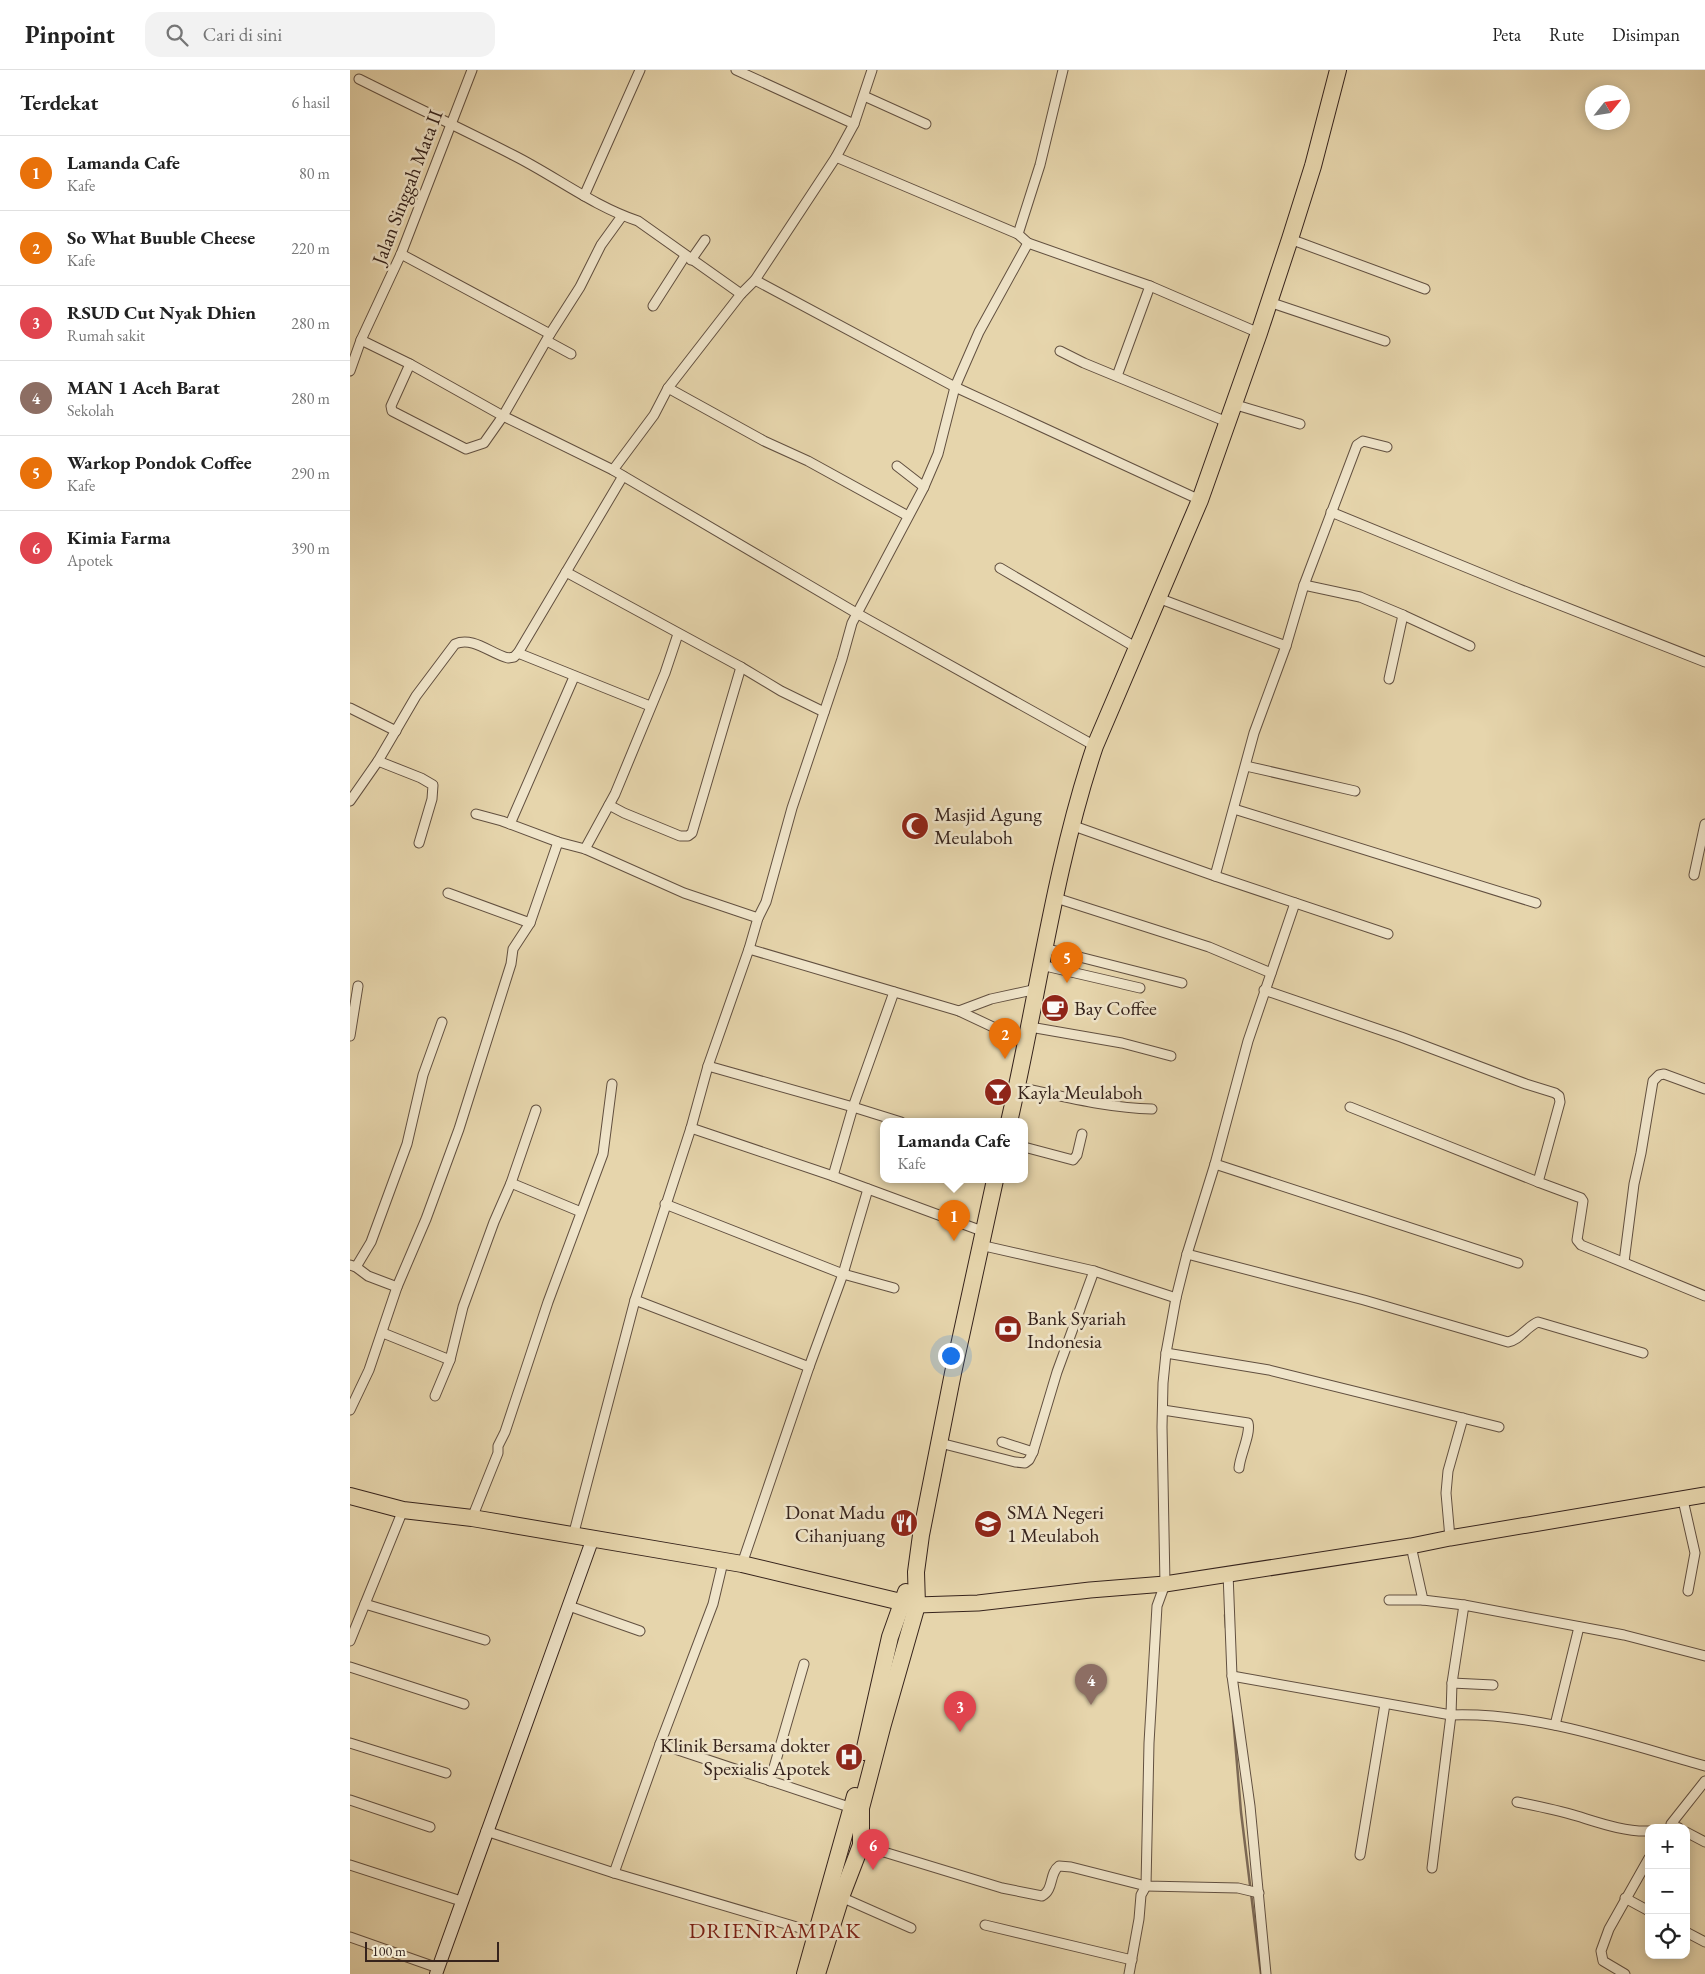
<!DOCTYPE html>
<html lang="id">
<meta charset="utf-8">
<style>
:root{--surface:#fff;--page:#f2f2f2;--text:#222;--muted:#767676;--line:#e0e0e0;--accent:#8f2418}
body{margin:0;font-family:"EB Garamond",serif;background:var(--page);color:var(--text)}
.controls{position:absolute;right:15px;bottom:15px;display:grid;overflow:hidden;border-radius:10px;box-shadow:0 2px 12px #0003}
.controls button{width:45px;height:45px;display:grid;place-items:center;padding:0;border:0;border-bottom:1px solid var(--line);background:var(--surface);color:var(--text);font:25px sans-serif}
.compass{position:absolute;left:1235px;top:15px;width:45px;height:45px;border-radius:50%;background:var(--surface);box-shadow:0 2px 12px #0003;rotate:60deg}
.scale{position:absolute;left:15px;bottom:12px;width:134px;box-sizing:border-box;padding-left:5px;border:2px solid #36231c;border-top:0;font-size:14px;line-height:18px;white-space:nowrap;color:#36231c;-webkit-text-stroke:4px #efe4c9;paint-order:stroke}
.you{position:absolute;left:600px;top:1285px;width:18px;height:18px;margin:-12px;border:4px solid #fff;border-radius:50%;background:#1a73e8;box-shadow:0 0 0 8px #1a73e833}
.badge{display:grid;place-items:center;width:32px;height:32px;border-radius:50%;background:var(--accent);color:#fff;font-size:16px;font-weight:700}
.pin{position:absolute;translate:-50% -41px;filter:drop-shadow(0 1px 2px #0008)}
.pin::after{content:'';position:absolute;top:26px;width:18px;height:15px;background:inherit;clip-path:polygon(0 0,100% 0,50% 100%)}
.popup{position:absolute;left:530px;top:1048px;width:148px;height:65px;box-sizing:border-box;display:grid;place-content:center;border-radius:10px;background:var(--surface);filter:drop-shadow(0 1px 4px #0005);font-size:16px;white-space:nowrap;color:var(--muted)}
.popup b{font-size:19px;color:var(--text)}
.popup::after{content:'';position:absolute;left:50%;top:100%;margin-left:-10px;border:10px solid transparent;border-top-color:var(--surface)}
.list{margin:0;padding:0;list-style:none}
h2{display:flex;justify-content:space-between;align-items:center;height:65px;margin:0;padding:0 20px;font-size:21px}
h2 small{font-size:16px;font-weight:400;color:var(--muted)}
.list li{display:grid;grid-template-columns:32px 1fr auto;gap:15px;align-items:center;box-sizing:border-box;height:75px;padding:0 20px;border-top:1px solid var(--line)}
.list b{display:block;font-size:19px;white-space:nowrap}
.list p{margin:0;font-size:16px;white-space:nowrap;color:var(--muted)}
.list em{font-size:16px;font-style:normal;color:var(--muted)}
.icon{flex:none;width:28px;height:28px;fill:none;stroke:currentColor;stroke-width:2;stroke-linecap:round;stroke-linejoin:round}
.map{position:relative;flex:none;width:1355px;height:1904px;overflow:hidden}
header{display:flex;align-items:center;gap:30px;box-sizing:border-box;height:70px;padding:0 25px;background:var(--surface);border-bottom:1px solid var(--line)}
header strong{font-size:24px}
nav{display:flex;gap:28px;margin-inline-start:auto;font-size:18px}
.search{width:350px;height:45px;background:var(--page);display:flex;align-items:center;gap:12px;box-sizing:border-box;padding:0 18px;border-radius:15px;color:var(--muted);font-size:19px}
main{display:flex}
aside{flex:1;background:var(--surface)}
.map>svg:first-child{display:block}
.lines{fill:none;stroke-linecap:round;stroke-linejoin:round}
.stream{stroke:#7c6955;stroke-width:2.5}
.street-casing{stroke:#625040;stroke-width:11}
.secondary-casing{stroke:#36231c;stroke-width:14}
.primary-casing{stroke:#36231c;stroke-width:17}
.highway-casing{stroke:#36231c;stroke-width:18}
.street{stroke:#efe4c9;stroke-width:9}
.secondary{stroke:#efe4c9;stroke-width:12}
.primary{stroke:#e6d5ac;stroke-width:15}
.highway{stroke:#e6d5ac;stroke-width:16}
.labels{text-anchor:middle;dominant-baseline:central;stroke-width:5;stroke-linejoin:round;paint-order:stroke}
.street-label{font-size:20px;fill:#36231c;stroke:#efe4c9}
.poi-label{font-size:20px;fill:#36231c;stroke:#efe4c9;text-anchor:start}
.quarter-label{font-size:22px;letter-spacing:1px;fill:#7a1f14;stroke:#efe4c9}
</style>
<header>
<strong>Pinpoint</strong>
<div class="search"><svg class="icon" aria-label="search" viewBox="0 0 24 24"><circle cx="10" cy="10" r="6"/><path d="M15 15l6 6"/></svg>Cari di sini</div>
<nav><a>Peta</a><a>Rute</a><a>Disimpan</a></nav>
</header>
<main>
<aside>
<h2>Terdekat<small>6 hasil</small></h2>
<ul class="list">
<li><span class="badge" style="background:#e8710a">1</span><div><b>Lamanda Cafe</b><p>Kafe</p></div><em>80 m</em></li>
<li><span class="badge" style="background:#e8710a">2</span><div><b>So What Buuble Cheese</b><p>Kafe</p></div><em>220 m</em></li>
<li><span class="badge" style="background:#e0444e">3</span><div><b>RSUD Cut Nyak Dhien</b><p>Rumah sakit</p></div><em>280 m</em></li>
<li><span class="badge" style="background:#8d6e63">4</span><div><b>MAN 1 Aceh Barat</b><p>Sekolah</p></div><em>280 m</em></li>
<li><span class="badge" style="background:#e8710a">5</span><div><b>Warkop Pondok Coffee</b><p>Kafe</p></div><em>290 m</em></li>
<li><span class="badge" style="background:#e0444e">6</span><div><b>Kimia Farma</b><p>Apotek</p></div><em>390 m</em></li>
</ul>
</aside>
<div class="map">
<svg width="1355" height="1904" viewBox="0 0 1355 1904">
<rect width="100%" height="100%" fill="#e6d5ac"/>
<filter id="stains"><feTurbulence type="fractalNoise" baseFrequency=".004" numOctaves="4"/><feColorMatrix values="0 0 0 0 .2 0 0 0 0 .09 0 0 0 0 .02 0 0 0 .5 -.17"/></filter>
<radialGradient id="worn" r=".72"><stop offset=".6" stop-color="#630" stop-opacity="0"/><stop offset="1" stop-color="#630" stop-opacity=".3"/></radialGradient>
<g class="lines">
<!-- stream -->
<g class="stream">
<polyline points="875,1545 876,1558"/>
<polyline points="883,1646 891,1742 911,1904"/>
</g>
<!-- street casing -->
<g class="street-casing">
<g id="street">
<polyline points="386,0 504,54"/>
<path d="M9,9C61,35 112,59 163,85C205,106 243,136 288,151L391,224"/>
<polyline points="514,26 576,54"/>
<polyline points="486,87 668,164 678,173 800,216 909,263"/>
<polyline points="234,126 290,0"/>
<polyline points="668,164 690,95 713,0"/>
<polyline points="940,169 1075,219"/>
<polyline points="51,184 200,264"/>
<polyline points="341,190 355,170"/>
<polyline points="405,210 605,317 850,430"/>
<polyline points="919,232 1035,271"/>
<polyline points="303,236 335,186"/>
<polyline points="11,270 60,294 153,346 263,400 508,544 745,676"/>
<polyline points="197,271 221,284"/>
<polyline points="710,281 734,293 877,352"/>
<polyline points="60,294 41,336 42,341 116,379 134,373 153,346 200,264 230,217 251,175 272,146"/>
<polyline points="0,301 11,270 51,184 122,0"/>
<polyline points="767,306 800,216"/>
<polyline points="318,318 414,371 458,391 558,446"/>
<polyline points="883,334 950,354"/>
<polyline points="547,396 574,417"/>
<polyline points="263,400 304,345 318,318 391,224 405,210 486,87 504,54 522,0"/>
<polyline points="981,442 1164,517 1355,592"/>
<polyline points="650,498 787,578"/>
<polyline points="216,502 391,597 431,621 474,642"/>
<polyline points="954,515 1010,527 1053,545 1120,576"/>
<polyline points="808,528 936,576"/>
<polyline points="168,583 300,636"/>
<polyline points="1039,609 1053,545"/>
<polyline points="0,638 46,661"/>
<polyline points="28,691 71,708 83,715 82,729 69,773"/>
<polyline points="896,696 1005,721"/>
<path d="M0,731L28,691L66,626L105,574C123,566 141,584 158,588L164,587L168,583L273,406"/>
<polyline points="259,735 274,743 330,766 338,766 342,763 391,597"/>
<polyline points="884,739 1186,833"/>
<polyline points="126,744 152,751 208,772 235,779 334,823 408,848"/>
<polyline points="160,754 224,607"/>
<polyline points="721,755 865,806 1038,864"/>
<polyline points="235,779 265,724 315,603 328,564"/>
<polyline points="1344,805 1355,754"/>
<polyline points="865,806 904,663 936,576 954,515 1007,375 1013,371 1037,377"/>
<polyline points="98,823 180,853"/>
<polyline points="706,828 859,877 921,903"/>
<polyline points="694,878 832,913"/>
<polyline points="399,879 609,941 677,973"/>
<polyline points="691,895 790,918"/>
<polyline points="914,920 1051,967 1176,1014 1205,1023 1209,1026 1210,1032 1188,1112 1231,1128 1233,1131 1227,1170 1231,1175 1355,1226"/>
<polyline points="609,941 641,929 687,919"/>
<polyline points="680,957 772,973 821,986"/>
<polyline points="0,966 8,916"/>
<polyline points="358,996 503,1037 551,1052"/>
<path d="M667,1017C712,1026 756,1038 802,1039"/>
<polyline points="1000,1037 1188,1112"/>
<polyline points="186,1040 161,1113 231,1142"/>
<polyline points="341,1058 483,1106 632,1161"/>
<polyline points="674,1077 723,1090 727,1085 732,1064"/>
<polyline points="865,1094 1168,1193"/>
<polyline points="483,1106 503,1037 544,922"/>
<polyline points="315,1134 493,1204 544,1218"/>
<polyline points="630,1175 744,1201 826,1228"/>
<path d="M837,1184L1014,1230L1158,1272C1170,1270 1176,1257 1188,1252L1293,1283"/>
<polyline points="1274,1192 1284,1114 1291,1083 1303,1011 1309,1005 1314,1004 1355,1019"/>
<polyline points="0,1195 6,1197 18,1206 47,1217"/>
<polyline points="6,1197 21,1172 57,1074 73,1005 92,952"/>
<polyline points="285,1230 459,1297"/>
<polyline points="33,1263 100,1290 113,1237 144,1152 161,1113"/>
<polyline points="816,1283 919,1300 1149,1357"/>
<polyline points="85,1326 100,1290"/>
<polyline points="0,1340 19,1300 47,1217 76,1149 109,1059 161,894 163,879 180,853 208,772"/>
<path d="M813,1340L898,1353C901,1364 890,1385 889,1398"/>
<polyline points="652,1372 683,1382"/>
<polyline points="590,1373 665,1392 675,1393 679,1390 683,1382 707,1302 744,1201"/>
<polyline points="1333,1430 1345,1483 1338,1521"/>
<polyline points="122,1448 148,1383 148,1376 155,1362 198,1232 253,1084 262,1014"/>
<polyline points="223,1466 285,1230 341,1058 358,996 399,879 408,848 416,832 442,738 492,589 502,553 573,419 588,384 605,317 629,262 678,173"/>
<polyline points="1100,1468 1096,1423 1098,1401 1113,1348"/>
<polyline points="392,1494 459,1297 493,1204 518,1119"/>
<polyline points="878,1503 882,1606 900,1736 916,1904"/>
<polyline points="1039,1530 1073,1530 1061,1476"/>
<polyline points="1073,1530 1114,1535"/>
<polyline points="15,1534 135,1570"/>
<polyline points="219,1536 290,1561"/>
<polyline points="0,1571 53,1440"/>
<polyline points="0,1597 114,1634"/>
<path d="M882,1606L1101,1645C1187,1642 1273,1673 1355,1696"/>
<polyline points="1102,1613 1143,1615"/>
<polyline points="1205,1655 1229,1557"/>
<polyline points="0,1673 96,1703"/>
<polyline points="310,1674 502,1738"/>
<polyline points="420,1711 454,1594"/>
<polyline points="0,1730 80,1757"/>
<path d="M1167,1732C1187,1736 1207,1740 1227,1746C1250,1753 1275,1762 1299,1761"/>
<polyline points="1329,1758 1321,1754 1355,1711"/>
<polyline points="136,1761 264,1803 467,1863"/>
<polyline points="1336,1762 1355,1772"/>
<path d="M511,1775L652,1818L692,1826C704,1820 699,1803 709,1796L721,1797L796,1816L888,1818L909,1823"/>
<polyline points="1010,1785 1035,1634"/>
<polyline points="0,1795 111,1831"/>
<polyline points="1082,1798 1101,1645 1102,1613 1114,1535 1274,1565 1355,1586"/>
<polyline points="264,1803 310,1674 363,1534 373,1492"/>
<polyline points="491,1827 561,1858"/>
<polyline points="1275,1828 1299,1841"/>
<polyline points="635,1855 782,1890"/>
<polyline points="1336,1862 1355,1872"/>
<polyline points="0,1867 88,1898"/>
<polyline points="779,1904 789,1849 791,1825 796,1816 799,1673 807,1536 815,1514 812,1357 813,1313 816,1283 826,1228 837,1184 865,1094 898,971 945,833"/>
<polyline points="1275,1904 1253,1891 1251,1881 1259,1859 1299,1788"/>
</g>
</g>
<!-- secondary casing -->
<g class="secondary-casing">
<polyline id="secondary" points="86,1904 243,1468"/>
</g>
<!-- primary casing -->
<g class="primary-casing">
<polyline id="primary" points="555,1533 567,1535 628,1533 740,1520 815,1514 1061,1476 1100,1468 1355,1425"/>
</g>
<!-- highway casing -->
<g class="highway-casing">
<g id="highway">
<path d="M659,1052C688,927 704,798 745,676L850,430L909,263L940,169L963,96L988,0"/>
<polyline points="0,1426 53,1440 122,1448 392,1494 551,1532"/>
<polyline points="514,1682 540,1567 556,1522"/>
<polyline points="455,1904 505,1726"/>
<polyline points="467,1904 491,1827 511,1775 511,1738 533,1654 567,1535 566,1502 571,1465 603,1303 645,1110"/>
</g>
</g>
<!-- street -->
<use href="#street" class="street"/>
<!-- secondary -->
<use href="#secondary" class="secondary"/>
<!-- primary -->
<use href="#primary" class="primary"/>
<!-- highway -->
<use href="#highway" class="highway"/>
</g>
<!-- icons -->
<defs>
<g id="mosque-disc" transform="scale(1.4375)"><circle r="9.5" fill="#8f2418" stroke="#efe4c9"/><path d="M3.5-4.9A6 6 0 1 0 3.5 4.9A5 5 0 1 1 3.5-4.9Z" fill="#fff"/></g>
<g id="cafe-disc" transform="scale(1.4375)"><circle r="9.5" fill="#8f2418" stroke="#efe4c9"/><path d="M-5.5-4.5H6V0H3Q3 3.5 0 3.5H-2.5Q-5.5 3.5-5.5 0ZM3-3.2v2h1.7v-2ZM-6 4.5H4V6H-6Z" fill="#fff"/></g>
<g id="bar-disc" transform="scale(1.4375)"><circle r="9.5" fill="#8f2418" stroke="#efe4c9"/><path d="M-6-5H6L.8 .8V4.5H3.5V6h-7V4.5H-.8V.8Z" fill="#fff"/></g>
<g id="bank-disc" transform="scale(1.4375)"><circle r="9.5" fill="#8f2418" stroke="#efe4c9"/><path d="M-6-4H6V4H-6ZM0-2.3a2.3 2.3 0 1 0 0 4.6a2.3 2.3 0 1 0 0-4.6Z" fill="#fff"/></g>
<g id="restaurant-disc" transform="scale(1.4375)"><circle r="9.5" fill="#8f2418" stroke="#efe4c9"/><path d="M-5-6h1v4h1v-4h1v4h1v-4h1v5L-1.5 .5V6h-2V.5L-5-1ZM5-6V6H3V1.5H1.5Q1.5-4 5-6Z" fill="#fff"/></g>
<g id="school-disc" transform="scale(1.4375)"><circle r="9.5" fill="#8f2418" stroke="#efe4c9"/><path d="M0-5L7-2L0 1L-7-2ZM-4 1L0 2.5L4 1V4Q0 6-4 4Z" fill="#fff"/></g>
<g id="hospital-disc" transform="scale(1.4375)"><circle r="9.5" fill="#8f2418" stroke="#efe4c9"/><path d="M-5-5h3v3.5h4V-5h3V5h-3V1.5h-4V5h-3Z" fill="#fff"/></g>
</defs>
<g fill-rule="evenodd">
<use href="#mosque-disc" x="565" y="756"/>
<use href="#cafe-disc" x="705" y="938"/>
<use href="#bar-disc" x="648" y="1022"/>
<use href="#bank-disc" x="658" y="1259"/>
<use href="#restaurant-disc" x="554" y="1453"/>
<use href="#school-disc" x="638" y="1454"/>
<use href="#hospital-disc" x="499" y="1687"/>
</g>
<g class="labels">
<!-- street labels -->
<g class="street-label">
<text transform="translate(57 117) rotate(-69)">Jalan Singgah Mata II</text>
</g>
<!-- poi labels -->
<g class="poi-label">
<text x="584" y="744">Masjid Agung<tspan x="584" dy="23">Meulaboh</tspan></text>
<text x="724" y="938">Bay Coffee</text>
<text x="667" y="1022">Kayla Meulaboh</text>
<text x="677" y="1248">Bank Syariah<tspan x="677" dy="23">Indonesia</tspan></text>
<text x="535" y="1442" text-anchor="end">Donat Madu<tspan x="535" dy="23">Cihanjuang</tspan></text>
<text x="657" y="1442">SMA Negeri<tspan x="657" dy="23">1 Meulaboh</tspan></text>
<text x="480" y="1675" text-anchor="end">Klinik Bersama dokter<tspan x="480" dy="23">Spexialis Apotek</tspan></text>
</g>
<!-- quarter labels -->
<g class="quarter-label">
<text x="425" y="1860">DRIENRAMPAK</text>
</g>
</g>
<rect width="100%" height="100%" filter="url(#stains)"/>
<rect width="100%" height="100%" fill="url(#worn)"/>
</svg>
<div class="controls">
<button>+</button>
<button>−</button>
<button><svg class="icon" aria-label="locate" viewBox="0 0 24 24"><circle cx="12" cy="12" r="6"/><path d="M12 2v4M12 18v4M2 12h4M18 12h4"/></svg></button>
</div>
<svg class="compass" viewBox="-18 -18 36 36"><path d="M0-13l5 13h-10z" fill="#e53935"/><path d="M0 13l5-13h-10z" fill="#767676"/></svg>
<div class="scale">100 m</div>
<div class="you"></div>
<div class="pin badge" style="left:604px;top:1171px;background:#e8710a">1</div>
<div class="popup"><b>Lamanda Cafe</b>Kafe</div>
<div class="pin badge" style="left:655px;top:989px;background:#e8710a">2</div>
<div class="pin badge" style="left:610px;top:1662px;background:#e0444e">3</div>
<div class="pin badge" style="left:741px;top:1635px;background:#8d6e63">4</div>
<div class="pin badge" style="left:717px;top:913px;background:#e8710a">5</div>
<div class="pin badge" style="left:523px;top:1800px;background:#e0444e">6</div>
</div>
</main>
